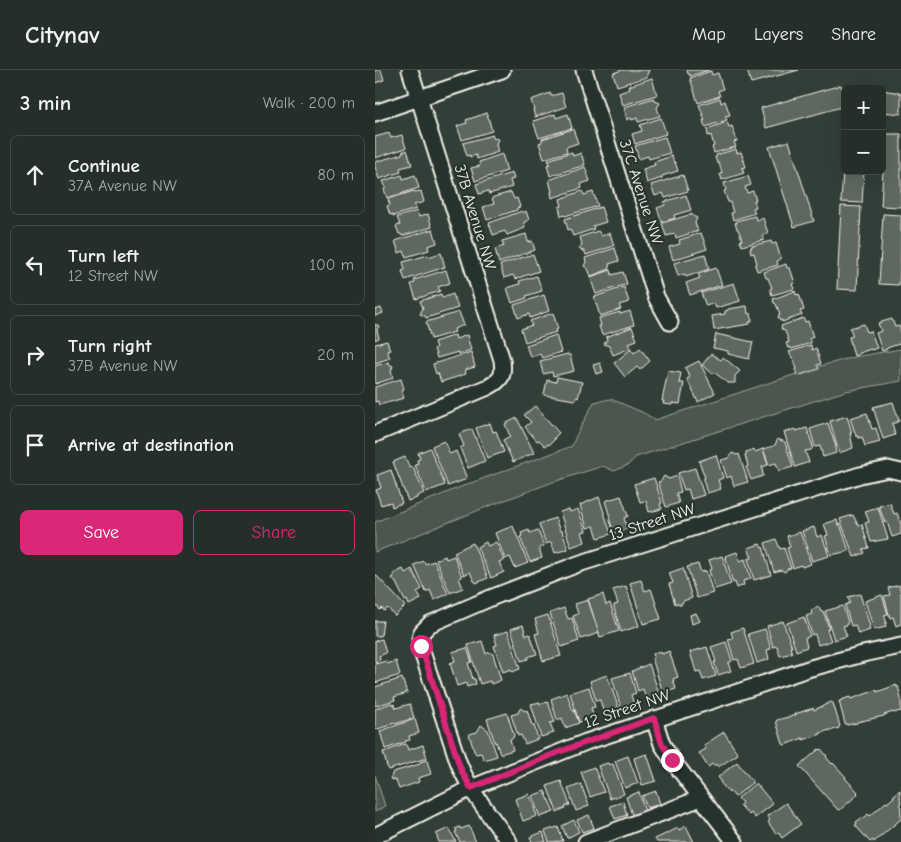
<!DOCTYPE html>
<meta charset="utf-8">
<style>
:root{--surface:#262e2a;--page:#2e3632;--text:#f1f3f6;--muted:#a4a8a8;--line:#424a47;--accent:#db2777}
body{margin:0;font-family:"Comic Neue",sans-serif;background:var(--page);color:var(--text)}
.controls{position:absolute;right:15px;top:15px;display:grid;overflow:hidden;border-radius:8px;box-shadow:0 5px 20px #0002}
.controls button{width:45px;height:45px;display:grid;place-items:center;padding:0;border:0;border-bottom:1px solid var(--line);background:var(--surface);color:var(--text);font:25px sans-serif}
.stop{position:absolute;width:15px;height:15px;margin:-11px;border:4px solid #db2777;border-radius:50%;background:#fff}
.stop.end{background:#db2777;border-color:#fff;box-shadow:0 1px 5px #0008}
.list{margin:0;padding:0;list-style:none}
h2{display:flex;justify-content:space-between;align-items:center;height:65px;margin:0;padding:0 20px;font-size:21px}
h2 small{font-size:16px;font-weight:400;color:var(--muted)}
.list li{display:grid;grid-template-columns:32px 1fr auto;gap:15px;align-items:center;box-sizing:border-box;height:80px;margin:0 10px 10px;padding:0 10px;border:1px solid var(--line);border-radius:8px}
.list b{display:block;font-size:19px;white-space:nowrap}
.list p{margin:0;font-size:16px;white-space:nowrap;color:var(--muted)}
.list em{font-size:16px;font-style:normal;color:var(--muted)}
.actions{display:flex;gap:10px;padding:15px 20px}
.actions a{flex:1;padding:11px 0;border:1px solid var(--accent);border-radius:8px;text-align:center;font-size:18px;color:var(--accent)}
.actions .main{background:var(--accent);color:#fff}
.icon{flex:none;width:28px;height:28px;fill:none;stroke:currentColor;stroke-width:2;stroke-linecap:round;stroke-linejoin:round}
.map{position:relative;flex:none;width:526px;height:772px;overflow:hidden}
header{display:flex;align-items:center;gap:30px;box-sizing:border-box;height:70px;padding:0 25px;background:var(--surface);border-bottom:1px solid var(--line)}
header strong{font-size:24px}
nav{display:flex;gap:28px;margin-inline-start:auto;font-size:18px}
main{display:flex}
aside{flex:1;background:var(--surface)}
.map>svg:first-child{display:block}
.green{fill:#4c564f;stroke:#a0a49c}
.building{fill:#5f6861;stroke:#f4f1e8}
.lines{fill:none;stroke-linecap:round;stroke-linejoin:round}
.minor-casing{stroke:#f4f1e8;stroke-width:19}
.minor{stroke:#26332d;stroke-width:15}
.route{stroke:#db2777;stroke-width:6}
.labels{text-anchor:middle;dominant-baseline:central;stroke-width:4;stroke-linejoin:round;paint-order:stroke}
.street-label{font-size:16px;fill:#f4f1e8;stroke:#26332d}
</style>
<header>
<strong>Citynav</strong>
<nav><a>Map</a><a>Layers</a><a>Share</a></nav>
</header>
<main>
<aside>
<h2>3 min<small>Walk · 200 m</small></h2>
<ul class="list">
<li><svg class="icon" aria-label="ahead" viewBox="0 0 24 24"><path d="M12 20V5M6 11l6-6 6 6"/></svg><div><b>Continue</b><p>37A Avenue NW</p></div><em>80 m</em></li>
<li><svg class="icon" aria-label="left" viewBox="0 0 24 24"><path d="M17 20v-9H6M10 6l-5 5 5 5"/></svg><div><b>Turn left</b><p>12 Street NW</p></div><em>100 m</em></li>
<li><svg class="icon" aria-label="right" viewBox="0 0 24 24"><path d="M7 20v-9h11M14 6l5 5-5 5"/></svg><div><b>Turn right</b><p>37B Avenue NW</p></div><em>20 m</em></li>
<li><svg class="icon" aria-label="arrive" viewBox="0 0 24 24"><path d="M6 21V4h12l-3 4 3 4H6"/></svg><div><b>Arrive at destination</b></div></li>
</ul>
<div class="actions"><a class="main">Save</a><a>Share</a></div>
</aside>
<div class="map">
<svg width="526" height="772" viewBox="0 0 526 772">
<rect width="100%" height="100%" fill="#323e38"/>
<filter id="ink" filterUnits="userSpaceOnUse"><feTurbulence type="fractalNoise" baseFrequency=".02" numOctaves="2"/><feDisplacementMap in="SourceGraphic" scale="10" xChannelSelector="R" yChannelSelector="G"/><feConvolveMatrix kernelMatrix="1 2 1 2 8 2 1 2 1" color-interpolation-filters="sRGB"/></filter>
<g filter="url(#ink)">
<!-- green -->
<g class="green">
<polygon points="526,279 526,311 471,321 261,387 253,395 239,401 228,396 178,412 109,438 0,482 0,452 93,414 197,376 201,366 219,332 236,329 269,343 280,350 449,295 479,287"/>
<polygon points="0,705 10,736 0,742"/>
</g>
<!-- building -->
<g class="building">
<polygon points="0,0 6,0 9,10 0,13"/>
<polygon points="247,0 274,0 272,5 272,7 242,16 238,3"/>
<polygon points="312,0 334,0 315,6 315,4 313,4"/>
<polygon points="372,0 424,0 376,13"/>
<polygon points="336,1 337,5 343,3 348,19 343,21 345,26 323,33 315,8"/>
<polygon points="277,8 282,25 248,35 244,23 255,19 254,16"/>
<polygon points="466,15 470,28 470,36 391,58 386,38"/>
<polygon points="507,20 526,23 526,44 507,42"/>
<polygon points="175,23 176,26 187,23 191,37 160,47 158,40 159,40 156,30"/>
<polygon points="279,28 280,31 285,33 282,38 285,46 263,52 262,48 257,50 256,48 252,50 249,37"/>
<polygon points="345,28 346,33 350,31 355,45 350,46 352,50 330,57 328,50 330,50 324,35"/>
<polygon points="112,43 117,61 87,70 82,56 92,53 91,50"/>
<polygon points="180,44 181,48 193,44 197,58 164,68 158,51"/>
<polygon points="286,48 291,64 260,74 257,64 267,61 265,55"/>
<polygon points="352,52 354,57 357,56 362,71 359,72 361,77 339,83 337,77 339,76 336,65 333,66 332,59"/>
<polygon points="198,59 203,73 191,77 192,82 169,89 164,73 167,72 167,69"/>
<polygon points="14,63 16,68 27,65 31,78 0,88 0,67"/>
<polygon points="510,64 526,64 526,137 506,136"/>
<polygon points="118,65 118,68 123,69 121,74 123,82 102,89 101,85 95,87 95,85 92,86 88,73"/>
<polygon points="290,67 295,83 274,89 273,86 264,89 260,76"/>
<polygon points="414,71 439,151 419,157 394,77"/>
<polygon points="470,71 470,101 489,101 487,133 466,132"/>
<polygon points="361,79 362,83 366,82 371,97 367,98 369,103 347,110 345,104 347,103 344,93 342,93 340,87 342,86 341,85"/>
<polygon points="32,80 37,95 25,98 26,102 4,109 0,97 0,92 27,84 27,82"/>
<polygon points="197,82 198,86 206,83 210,95 175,106 172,95 175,94 173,90"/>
<polygon points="127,84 132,101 100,111 96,98 105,96 104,92"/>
<polygon points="297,86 299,93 300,92 303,101 287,106 287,108 272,113 268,99 280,95 279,92"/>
<polygon points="210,97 215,111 206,114 207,118 177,128 176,122 177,122 174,110"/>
<polygon points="137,103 139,109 135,110 137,117 114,124 113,121 104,124 101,114"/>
<polygon points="27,105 28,109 40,105 44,118 12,128 9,119 11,118 8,111"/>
<polygon points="308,105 313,121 290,128 288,123 280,126 276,115"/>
<polygon points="373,106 376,115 370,117 372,123 378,121 381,130 379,130 381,137 378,138 380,143 358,150 356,143 358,143 355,132 353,132 349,121 351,120 349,113"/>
<polygon points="39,121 40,122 46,121 49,132 39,135 41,139 18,146 18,144 15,145 12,136 15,135 13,129"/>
<polygon points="207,121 209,125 218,122 223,136 190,146 190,145 186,146 184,137 187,136 185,129"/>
<polygon points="136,122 139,129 142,128 145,137 142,138 142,140 112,150 108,137 119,134 117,128 119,127"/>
<polygon points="311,125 316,140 299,145 300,148 287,152 282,138 290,135 289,132"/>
<polygon points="466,136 486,137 482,220 462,219"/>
<polygon points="226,137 231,152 218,156 219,159 198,166 195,159 193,160 190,149"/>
<polygon points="42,141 44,147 53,144 57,157 27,166 26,164 24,164 21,156 25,155 22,147"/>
<polygon points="147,141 148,143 151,141 154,150 149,152 150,158 132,165 130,161 118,165 114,153"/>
<polygon points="317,144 318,146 322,148 320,153 323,161 301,168 300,164 291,166 287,153"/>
<polygon points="508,144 526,145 526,179 524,215 504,214"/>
<polygon points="380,146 381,150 388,148 393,163 388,165 389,170 367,176 365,171 367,170 363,159 362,159 360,153 362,153 361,151"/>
<polygon points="58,159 62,173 53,176 54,180 31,187 29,181 24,183 20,171"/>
<polygon points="223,161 224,162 226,166 235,163 239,176 211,185 210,182 204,179 207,174 205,167"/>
<polygon points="326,163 332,179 298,190 294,177 305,174 304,170"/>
<polygon points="151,164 153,172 157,171 160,180 124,193 120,179 129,176 127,171"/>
<polygon points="396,171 397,174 401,173 406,189 402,191 403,195 382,201 380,195 382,194 379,183 376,184 375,178 377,178 376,176"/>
<polygon points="240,178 244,191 234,194 235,199 216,206 213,199 209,196 211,192 210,188"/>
<polygon points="66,183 70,197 30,210 27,201 30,200 28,192 53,185 53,187"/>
<polygon points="158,184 164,201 140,209 138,205 129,208 125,195"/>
<polygon points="330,184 334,199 311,207 310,204 303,206 299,193"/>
<polygon points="411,194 412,198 415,198 420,213 417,214 419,219 397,225 395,219 397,218 393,208 391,208 389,202"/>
<polygon points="341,198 347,215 315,225 311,213 325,208 323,204"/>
<polygon points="71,200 75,213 63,217 65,221 41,229 36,214 40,213 39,210"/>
<polygon points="236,200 237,205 248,202 252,214 221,224 215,207"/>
<polygon points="162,206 167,221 151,226 152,228 137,233 132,218 145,214 144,211"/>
<polygon points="359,213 365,231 341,238 339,233 331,236 326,223"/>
<polygon points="249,217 254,232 244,235 246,239 225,246 219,227"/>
<polygon points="420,221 421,225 424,224 429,240 425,241 427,245 407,252 407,250 405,251 403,246 405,245 401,234 399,233 398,229"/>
<polygon points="66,224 67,228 78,224 83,238 51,248 50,246 45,244 48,238 45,231"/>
<polygon points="169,225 174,241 155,248 154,244 143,248 139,235"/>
<polygon points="372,236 373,244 376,243 377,251 374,252 375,254 339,260 337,246 350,244 350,241 353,240 353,239"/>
<polygon points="6,238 8,243 0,246 0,240"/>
<polygon points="255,241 259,255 227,265 224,256 226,256 224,248 245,242 245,244"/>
<polygon points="84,242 89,255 79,259 80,262 56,269 51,252"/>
<polygon points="178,243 183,259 180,260 181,262 150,272 146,259 157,255 155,251"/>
<polygon points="428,248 430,252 433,251 438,267 434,269 436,273 416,279 415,277 413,278 411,273 414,272 410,261 407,260 406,256"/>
<polygon points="517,249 520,257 524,256 526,262 526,275 524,275 524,274 512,278 512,279 507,281 501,263 506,261 503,253"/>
<polygon points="0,254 4,256 2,260 4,268 0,270"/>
<polygon points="489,254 492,262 496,261 502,278 496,280 496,279 484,283 484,284 479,286 474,267 478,266 475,258"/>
<polygon points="257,257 262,270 254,273 256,278 238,285 234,276 229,274 232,270 231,267"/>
<polygon points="341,264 378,272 374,289 353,284 353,281 338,278"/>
<polygon points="80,265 81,269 92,265 96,280 83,284 83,282 62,288 59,279 61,278 59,272"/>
<polygon points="181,265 186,282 167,288 165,284 155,287 151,275"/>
<polygon points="12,271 15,280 12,281 15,288 0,293 0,274"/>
<polygon points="436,275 437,280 441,278 446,294 442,295 444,299 422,306 420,299 422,299 418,288 417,288 414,282"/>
<polygon points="265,278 275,291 265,300 262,297 250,307 239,293 256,279 259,283"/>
<polygon points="96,282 100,297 90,300 91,304 66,312 63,303 61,304 58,294"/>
<polygon points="193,284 193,285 195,285 199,301 178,306 177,302 168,304 165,291"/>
<polygon points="336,284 346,290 348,287 365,301 360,306 360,313 353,313 339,302 338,304 327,295"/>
<polygon points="324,291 340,323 323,332 312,309 315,307 310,298"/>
<polygon points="14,292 14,294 18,296 16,301 18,308 0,314 0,296"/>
<polygon points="225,293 228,302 221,304 218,295"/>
<polygon points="293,301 306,303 304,313 309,313 305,334 297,333 297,335 288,334 289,331 287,331"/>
<polygon points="182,307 207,312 203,328 201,327 200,330 169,325 172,310 181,312"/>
<polygon points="26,309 29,319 26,320 29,328 4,335 3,331 0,332 0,317"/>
<polygon points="518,332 524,351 520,353 517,353 520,365 508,369 498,337"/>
<polygon points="160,336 184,363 179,368 180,369 174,375 173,374 170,376 164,370 162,371 150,357 156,352 149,345"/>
<polygon points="492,343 497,359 501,358 505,372 490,376 487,367 484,368 483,366 481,366 475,348"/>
<polygon points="472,346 477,363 475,363 478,378 464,383 455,351"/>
<polygon points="142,348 159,383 138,392 128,370 135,366 130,354"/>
<polygon points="115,353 118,362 121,361 129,382 112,388 101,358"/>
<polygon points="453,353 461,377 460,378 461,383 448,387 445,376 440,377 435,359"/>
<polygon points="432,358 438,377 436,380 430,381 434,392 420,397 409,362 421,359 421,361"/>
<polygon points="97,359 110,391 93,398 85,378 89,376 84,364"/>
<polygon points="403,369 410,372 418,397 404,401 401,393 394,395 388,379 399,376"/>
<polygon points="69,371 75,384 81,381 92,409 73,416 57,376"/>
<polygon points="55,378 70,415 51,422 40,395 43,394 42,390 45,389 43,383"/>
<polygon points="379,379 380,382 388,379 393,395 387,397 388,406 376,410 371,397 373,396 370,385 371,385 371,382"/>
<polygon points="357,383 362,385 364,384 373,412 359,416 356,406 352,408 346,390 354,388"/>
<polygon points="341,385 348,408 343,410 346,419 332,423 328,409 330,408 324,391"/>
<polygon points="30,387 35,398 38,397 49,423 42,426 42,428 33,431 18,392"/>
<polygon points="320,398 329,425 316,429 313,419 309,420 303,403"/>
<polygon points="16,400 27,433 17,437 16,432 6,435 1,420 6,418 2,405"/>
<polygon points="289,406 294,409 302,406 306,422 301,423 304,433 291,437 283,412 286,411"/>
<polygon points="279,408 287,433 285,434 287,439 274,442 271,431 265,432 259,414"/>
<polygon points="246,426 253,446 249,448 252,459 239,463 234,448 235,447 230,431"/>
<polygon points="224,427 236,464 223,468 219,456 212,458 205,435"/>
<polygon points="515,433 519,444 522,443 526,454 526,464 517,467 512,452 510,453 504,436"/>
<polygon points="503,437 513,469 496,472 490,453 494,452 490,441"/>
<polygon points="194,439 195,442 203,439 211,461 207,462 210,472 196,477 185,442"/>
<polygon points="478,445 483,455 487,454 494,478 488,479 490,483 479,487 465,449"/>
<polygon points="180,448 185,461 187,461 193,479 180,483 176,472 171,474 164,454"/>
<polygon points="462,450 463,455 465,454 474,481 456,485 450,466 453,465 449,454"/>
<polygon points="138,456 153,493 140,498 135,487 130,489 120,463"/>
<polygon points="439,457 442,467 447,465 454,486 437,491 427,461"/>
<polygon points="154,460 155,463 163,460 169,476 164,478 167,488 155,492 145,467 147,466 146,463"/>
<polygon points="425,462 436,494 427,497 426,495 418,498 412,478 415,477 412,466"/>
<polygon points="401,469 405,479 409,478 416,498 412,499 410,502 406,500 399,502 390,473"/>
<polygon points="111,472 113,476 121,472 129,490 124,492 129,502 116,508 102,477"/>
<polygon points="98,473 113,508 101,513 100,511 99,511 95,502 89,505 79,482"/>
<polygon points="385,474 387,478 388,477 396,505 379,510 373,489 377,488 373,478"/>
<polygon points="362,482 365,491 370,489 376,509 368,511 369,515 362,518 360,512 358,513 350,486"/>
<polygon points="70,486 71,489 79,486 87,507 84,508 88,518 75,523 61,490"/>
<polygon points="347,486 356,514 340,519 334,500 337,499 334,490"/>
<polygon points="49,491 50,494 59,491 73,524 59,530 55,520 51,522 39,495"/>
<polygon points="323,494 326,502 331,501 338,523 322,528 312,497"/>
<polygon points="308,498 317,528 308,531 306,535 302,533 300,534 294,514 298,513 294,503"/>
<polygon points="28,499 30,503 37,499 47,519 42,522 46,529 34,535 32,530 30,531 20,511 19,511 17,508 19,507 18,504"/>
<polygon points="0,504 30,536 20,546 13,538 9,541 7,538 5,540 0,534"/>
<polygon points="266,510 270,521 276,519 286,549 268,554 255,513"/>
<polygon points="524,515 526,523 526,554 521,556 518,547 515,548 509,526 515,525 513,518"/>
<polygon points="251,516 264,556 246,562 239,538 239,535 243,534 238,520"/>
<polygon points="228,524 231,535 235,533 244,561 225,567 213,529"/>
<polygon points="485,524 495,556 494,557 495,560 483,564 480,555 476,556 470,535 475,533 473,527"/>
<polygon points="507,525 513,544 509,545 512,553 510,553 511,557 499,560 490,531"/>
<polygon points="213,530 224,563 206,569 198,546 203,544 200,534"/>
<polygon points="468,536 473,552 472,553 472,555 468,556 472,566 459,570 450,541"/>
<polygon points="444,537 446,542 448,541 454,558 452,559 456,571 443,575 440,564 437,565 431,546 437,544 436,540"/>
<polygon points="189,538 193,549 197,548 204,571 186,577 175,543"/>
<polygon points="321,543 325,551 317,554 315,545"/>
<polygon points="173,545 186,586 168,591 160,564 164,563 160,549"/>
<polygon points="429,547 435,566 430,568 432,577 421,581 412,553"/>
<polygon points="0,551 8,551 6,566 0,566"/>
<polygon points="408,551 417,577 415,577 417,583 405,586 402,576 398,577 392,556"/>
<polygon points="148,555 151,565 155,564 162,584 153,587 153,589 146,591 136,559"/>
<polygon points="368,558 379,594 366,598 363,589 359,590 353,569 358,568 356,562"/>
<polygon points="390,559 396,579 392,580 394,589 382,593 373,564"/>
<polygon points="133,561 145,599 137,602 136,599 128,602 119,576 122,575 119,565"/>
<polygon points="7,569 11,583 4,586 5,590 0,592 0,571"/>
<polygon points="107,571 111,584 114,582 118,584 126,610 116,614 115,611 105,614 93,575"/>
<polygon points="351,572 357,591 353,593 356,601 343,605 339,592 341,592 336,577"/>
<polygon points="332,577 341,606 328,610 325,601 321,602 315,582"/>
<polygon points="92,578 97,592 93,593 98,609 100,609 101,614 92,617 91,613 82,616 75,593 80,591 77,582"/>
<polygon points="294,581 303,607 298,609 301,619 288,623 277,588 279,587 278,584 286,582 287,584"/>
<polygon points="11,591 12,594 21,591 25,605 0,613 0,594"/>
<polygon points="274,594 285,626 271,630 268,619 263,621 257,601"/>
<polygon points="255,603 261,623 256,625 259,634 246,638 237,608"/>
<polygon points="232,605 244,639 229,644 225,630 221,631 215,611"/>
<polygon points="27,608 32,623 19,627 20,630 0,636 0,617"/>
<polygon points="521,615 521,617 523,616 526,629 526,641 518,643 518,642 509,645 509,646 482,652 482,653 472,655 472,654 470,654 464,631 466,631 466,630 475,627 476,629 502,620 502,622"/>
<polygon points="214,617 220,637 216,638 219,648 204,652 195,623"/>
<polygon points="192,623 198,641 199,640 204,653 190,658 187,648 182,650 176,629"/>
<polygon points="165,632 165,634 173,632 180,652 175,653 179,663 166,667 156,634"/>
<polygon points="456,632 458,633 465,656 464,657 464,658 455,661 455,660 445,663 446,664 428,670 428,668 410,675 408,674 401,651 402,650 421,645 420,644 438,638 439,640"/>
<polygon points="16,633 20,635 21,638 35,634 39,648 20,654 19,652 15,654 15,655 0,660 0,639"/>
<polygon points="145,638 150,641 152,640 157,655 159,655 163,669 150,674 146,665 143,666 136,645 143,643"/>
<polygon points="132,643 139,665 138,668 135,669 138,680 125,684 121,672 120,673 112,649"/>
<polygon points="40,649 44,663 34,666 35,670 30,671 31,672 10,679 5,661"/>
<polygon points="106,655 113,660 122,686 109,690 106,683 101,684 99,681 94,664 102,662"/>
<polygon points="349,662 363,684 343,697 341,694 339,696 338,694 333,697 324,683 331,679 329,675"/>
<polygon points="31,674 33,680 48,675 52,688 13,700 8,682"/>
<polygon points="444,679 445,680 446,679 452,686 451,687 457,694 458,693 471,707 470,708 483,722 482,723 483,724 465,740 464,739 463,740 424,696"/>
<polygon points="272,684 281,711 267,715 259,688"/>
<polygon points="253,686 263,713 250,718 240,691"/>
<polygon points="52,690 56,704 43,708 44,712 24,719 21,711 15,709 18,702 45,694 45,692"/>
<polygon points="362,692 378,712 360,727 355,721 354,723 345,712 346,711 343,707"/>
<polygon points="233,693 234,695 238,694 249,724 235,729 223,696"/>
<polygon points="219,697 229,722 215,727 206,702"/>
<polygon points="186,711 195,735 191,736 191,738 182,742 172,716"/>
<polygon points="381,713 398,734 380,748 376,743 374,745 365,735 367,733 363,728"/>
<polygon points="206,714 214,736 201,741 193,719"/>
<polygon points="525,720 526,749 499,772 498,770 495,772 480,755 482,754 481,752 488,747 489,748 493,744 495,746 511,732 512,733 519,727 518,726"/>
<polygon points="170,721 179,742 165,747 157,726"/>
<polygon points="281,721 285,734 272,738 267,726"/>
<polygon points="264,722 270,741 257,745 251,727"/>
<polygon points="154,724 162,746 148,751 140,729"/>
<polygon points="248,732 252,745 240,749 235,736"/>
<polygon points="411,733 426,754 407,768 403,762 401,764 393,752 395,750 392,746"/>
<polygon points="214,745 219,758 207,762 202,750"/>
<polygon points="199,750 204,762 192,768 187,756"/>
<polygon points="94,756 101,772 85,772 80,762 82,761 80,759 85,757 86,759"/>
<polygon points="311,756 319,772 282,772 280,769 303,758 304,760"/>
<polygon points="183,757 188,771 174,772 170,761"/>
<polygon points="74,758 81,772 64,772 61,764"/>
<polygon points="168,762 171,772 157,772 155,767"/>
</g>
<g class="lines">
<!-- minor casing -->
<g class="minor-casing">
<g id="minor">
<polyline points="209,0 278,217 281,227 295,252"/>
<polyline points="0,43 127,0"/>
<path d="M0,364L113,317C127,310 129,305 127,290L35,0"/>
<polyline points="279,649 287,674 297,690 360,772"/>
<polyline points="0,766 96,718 211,672 436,598 488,584 526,576"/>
<path d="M134,772C116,746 94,721 83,691L47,582L45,568L47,562L55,554L118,527L203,494L485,405L513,399L526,402"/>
<polyline points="211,772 326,728"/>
</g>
</g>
<!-- minor -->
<use href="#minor" class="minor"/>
</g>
</g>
<g class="lines" filter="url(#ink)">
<!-- route -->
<polyline class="route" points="46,576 83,691 87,702 96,718 184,682 279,648 287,674 297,690"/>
</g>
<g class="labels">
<!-- street labels -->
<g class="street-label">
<text transform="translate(266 122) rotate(72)">37C Avenue NW</text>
<text transform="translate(100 147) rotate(73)">37B Avenue NW</text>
<text transform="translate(277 452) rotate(-18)">13 Street NW</text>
<text transform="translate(252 639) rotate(-19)">12 Street NW</text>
</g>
</g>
</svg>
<div class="controls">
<button>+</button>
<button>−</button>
</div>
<div class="stop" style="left:46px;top:576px"></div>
<div class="stop end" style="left:297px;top:690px"></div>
</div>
</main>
